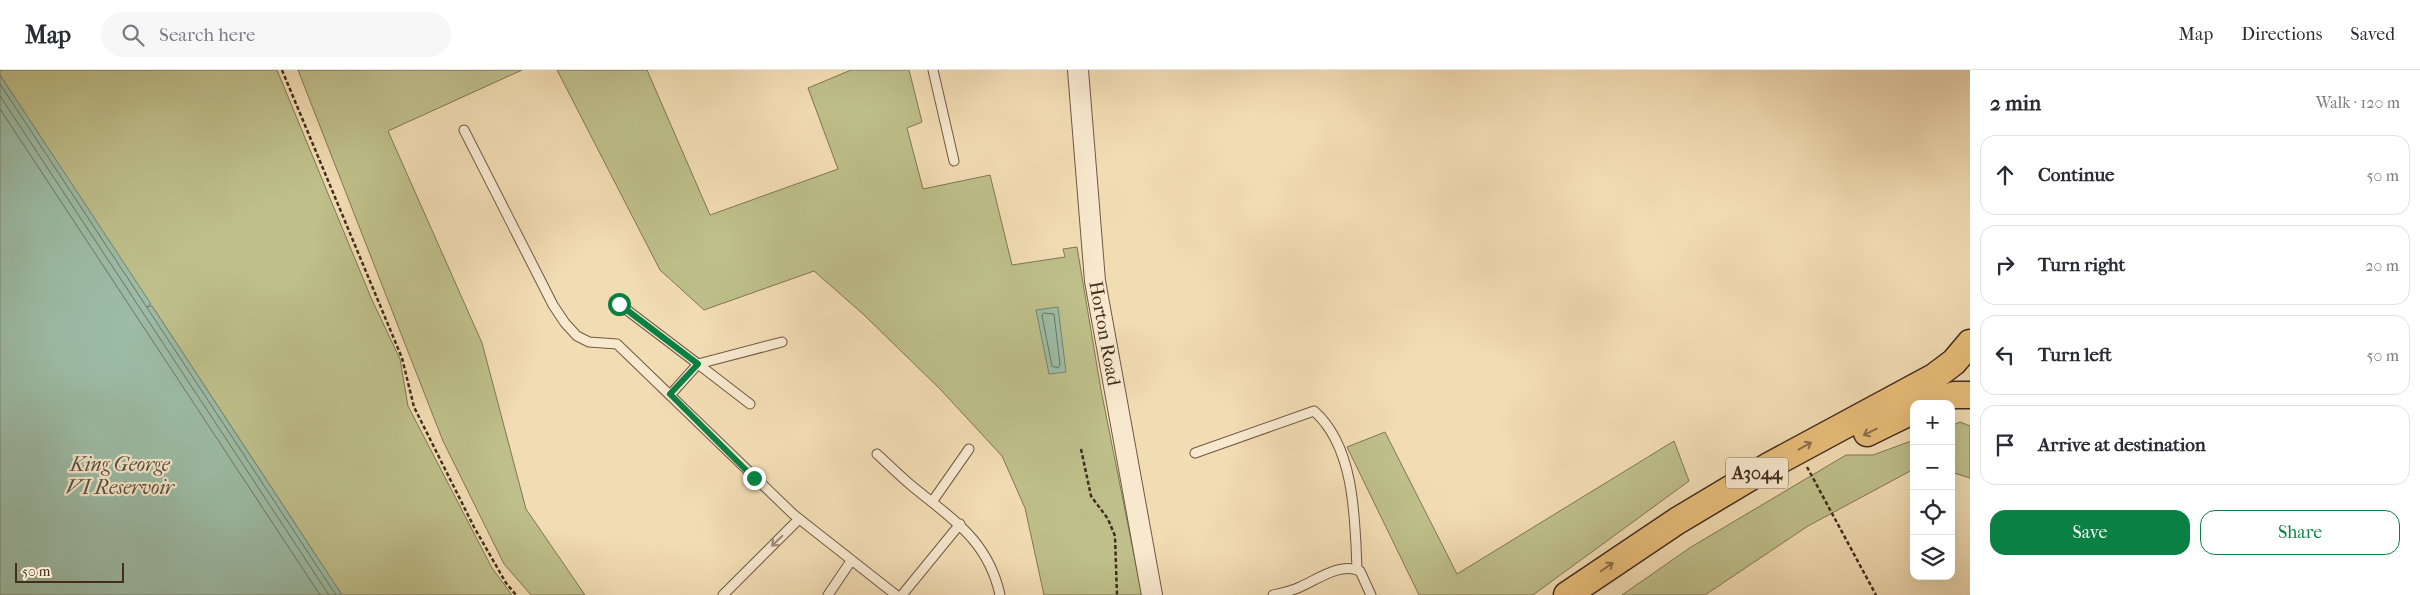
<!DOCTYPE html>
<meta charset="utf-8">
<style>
:root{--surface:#fff;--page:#f7f7f7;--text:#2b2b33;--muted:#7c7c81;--line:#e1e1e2;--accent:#0b8043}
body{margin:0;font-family:"IM FELL French Canon",serif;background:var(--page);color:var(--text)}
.controls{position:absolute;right:15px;bottom:15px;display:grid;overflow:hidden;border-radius:10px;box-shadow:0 5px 20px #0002}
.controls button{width:45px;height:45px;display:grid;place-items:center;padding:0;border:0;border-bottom:1px solid var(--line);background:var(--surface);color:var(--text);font:25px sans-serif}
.scale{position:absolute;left:15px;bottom:12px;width:109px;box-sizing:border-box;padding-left:5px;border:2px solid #422d1f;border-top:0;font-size:14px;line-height:18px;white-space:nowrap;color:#422d1f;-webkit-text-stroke:4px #f7e8ce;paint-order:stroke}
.stop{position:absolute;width:15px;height:15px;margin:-11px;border:4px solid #0b8043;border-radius:50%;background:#fff}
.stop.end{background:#0b8043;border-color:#fff;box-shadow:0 1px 5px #0008}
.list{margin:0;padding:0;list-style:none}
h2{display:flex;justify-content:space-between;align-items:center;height:65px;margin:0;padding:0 20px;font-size:21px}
h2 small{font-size:16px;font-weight:400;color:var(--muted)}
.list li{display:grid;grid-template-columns:32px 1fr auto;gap:15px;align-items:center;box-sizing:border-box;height:80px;margin:0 10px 10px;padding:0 10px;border:1px solid var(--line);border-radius:15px}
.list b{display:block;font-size:19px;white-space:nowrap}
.list em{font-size:16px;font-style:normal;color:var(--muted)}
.actions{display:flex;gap:10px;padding:15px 20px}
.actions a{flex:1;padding:11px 0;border:1px solid var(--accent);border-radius:15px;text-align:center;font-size:18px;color:var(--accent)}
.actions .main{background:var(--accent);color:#fff}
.icon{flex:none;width:28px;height:28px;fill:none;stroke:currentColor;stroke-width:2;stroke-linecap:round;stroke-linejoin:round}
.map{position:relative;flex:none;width:1970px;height:525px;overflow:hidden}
header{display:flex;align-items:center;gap:30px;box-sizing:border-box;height:70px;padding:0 25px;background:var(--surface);border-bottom:1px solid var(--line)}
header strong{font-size:24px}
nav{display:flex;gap:28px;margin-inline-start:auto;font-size:18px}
.search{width:350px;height:45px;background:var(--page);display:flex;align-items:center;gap:12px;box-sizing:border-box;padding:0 18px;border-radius:28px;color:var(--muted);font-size:19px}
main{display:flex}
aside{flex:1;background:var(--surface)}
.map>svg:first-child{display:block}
.green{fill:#bebf8a;stroke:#807654}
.water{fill:#9cbca6;stroke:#788370}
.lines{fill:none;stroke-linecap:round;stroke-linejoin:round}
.shore{stroke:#6f7462;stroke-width:1}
.service-casing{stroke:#6e5944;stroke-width:11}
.tertiary-casing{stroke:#6e5944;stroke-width:22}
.primary-casing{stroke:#422d1f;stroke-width:29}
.path{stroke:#422d1f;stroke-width:2.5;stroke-dasharray:4 2.5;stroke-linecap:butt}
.service{stroke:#f7e8ce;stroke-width:9}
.tertiary{stroke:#f7e8ce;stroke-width:20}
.primary{stroke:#e9be7a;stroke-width:26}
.oneway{stroke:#8d6e48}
.oneway2{stroke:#9c8a76}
.route{stroke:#0b8043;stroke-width:6}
.labels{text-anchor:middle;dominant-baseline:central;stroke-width:4.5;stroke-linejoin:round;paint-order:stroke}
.shield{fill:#f7e8ce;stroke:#786554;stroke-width:1}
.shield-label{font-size:18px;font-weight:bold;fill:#422d1f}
.street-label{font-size:19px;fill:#422d1f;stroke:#f7e8ce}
.water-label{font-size:20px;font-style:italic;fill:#585141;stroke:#f7e8ce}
</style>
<header>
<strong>Map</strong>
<div class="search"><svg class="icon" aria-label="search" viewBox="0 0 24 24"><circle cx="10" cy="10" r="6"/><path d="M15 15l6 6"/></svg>Search here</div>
<nav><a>Map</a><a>Directions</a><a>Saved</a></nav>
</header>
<main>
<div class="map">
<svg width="1970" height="525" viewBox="0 0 1970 525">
<rect width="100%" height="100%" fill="#f2dcb3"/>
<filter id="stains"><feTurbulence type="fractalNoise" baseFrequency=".004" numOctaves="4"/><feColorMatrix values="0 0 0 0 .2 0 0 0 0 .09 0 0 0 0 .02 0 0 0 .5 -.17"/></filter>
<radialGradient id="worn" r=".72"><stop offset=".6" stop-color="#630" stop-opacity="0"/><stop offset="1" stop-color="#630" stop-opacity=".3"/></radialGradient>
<!-- green -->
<g class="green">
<polygon points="0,0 277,0 372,230 400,289 408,336 492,498 512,525 342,525 152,236 148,238 147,236 150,234 0,5"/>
<polygon points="298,0 522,0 388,61 482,273 526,439 585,525 531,525 504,494 443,371"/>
<polygon points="557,0 647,0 710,145 838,99 808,18 851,0 909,0 922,52 907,58 923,119 990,105 1012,195 1065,187 1063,179 1077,177 1101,320 1142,525 1044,525 1025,438 1002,386 940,319 863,244 814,201 704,240 660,200"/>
<polygon points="1960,352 1970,356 1970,408 1951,402 1951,356"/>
<polygon points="1385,362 1457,504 1674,371 1689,411 1533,525 1419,525 1347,377"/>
<polygon points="1914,370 1914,399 1808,456 1705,525 1622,525 1691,477 1846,385 1873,385"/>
</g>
<!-- water -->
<g class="water">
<polygon points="0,5 151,234 147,237 152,236 342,525 0,525"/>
<polygon points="1058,237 1066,302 1049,304 1036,240"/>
</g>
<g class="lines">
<!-- shore -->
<g class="shore">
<polyline points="0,14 336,525"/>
<polyline points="0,26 329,525"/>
<polyline points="0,39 320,525"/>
<polygon points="1044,243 1054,244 1060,295 1058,298 1052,296 1042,246"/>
</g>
<!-- service casing -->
<g class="service-casing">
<g id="service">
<polyline points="933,0 954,91"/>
<polyline points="464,60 553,235 565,253 577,266 589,272 617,274 793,444 896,525"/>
<polyline points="619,234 698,294 671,324"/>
<polyline points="698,294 782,272"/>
<polyline points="698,294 750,334"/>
<path d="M1195,383L1314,341C1355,377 1355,449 1357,500"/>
<path d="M877,384C889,395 900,406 912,416C952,449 988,470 1000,525"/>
<polyline points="932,432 969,379"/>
<polyline points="723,525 799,449"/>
<polyline points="828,525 851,491"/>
<polyline points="902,525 960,454"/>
<path d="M1273,525C1282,523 1292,521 1300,517C1318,509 1341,492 1360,501L1371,525"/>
</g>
</g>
<!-- tertiary casing -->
<g class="tertiary-casing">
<g id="tertiary">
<path id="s1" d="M1078,0L1095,211L1152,525"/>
</g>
</g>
<!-- primary casing -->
<g class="primary-casing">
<g id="primary">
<polyline points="1927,334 1954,325 1970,325"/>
<polyline points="1867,363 1914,340"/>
<polyline points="1567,525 1677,451 1769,396 1934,307 1954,292 1970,273"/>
</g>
</g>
<!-- path -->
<g class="path">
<polyline points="282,0 402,288 414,337 474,457 506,513 516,525"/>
<polyline points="1081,379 1091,426 1108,449 1115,466 1117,525"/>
<polyline points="1807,397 1876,525"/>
</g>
<!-- service -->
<use href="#service" class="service"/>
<!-- tertiary -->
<use href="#tertiary" class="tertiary"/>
<!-- primary -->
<use href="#primary" class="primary"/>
</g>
<!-- one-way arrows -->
<defs><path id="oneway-shaft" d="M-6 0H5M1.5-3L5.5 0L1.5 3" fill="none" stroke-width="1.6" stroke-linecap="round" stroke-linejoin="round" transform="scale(1.25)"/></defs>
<g class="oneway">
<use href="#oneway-shaft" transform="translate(1870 362) rotate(153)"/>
<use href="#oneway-shaft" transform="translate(1805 376) rotate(-29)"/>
<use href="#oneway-shaft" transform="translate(1607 497) rotate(-35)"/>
</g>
<use class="oneway2" href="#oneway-shaft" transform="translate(777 471) rotate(136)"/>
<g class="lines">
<!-- route -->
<polyline class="route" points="619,234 698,294 670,324 754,408"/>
</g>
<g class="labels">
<!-- shield labels -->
<rect class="shield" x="1726" y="387.5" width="62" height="31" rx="4"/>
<g class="shield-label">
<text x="1757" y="403">A3044</text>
</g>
<!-- street labels -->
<g class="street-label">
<text stroke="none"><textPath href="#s1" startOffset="265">Horton Road</textPath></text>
</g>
<!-- water labels -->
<g class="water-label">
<text x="120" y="394">King George<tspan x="120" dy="23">VI Reservoir</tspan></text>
</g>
</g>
<rect width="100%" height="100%" filter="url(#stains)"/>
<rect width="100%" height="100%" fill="url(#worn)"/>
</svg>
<div class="controls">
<button>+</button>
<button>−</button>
<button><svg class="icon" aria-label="locate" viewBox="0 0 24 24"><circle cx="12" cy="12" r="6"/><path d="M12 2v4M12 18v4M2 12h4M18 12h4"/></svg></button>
<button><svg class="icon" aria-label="layers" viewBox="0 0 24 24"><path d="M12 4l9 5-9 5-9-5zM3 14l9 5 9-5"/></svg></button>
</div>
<div class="scale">50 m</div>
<div class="stop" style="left:619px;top:234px"></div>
<div class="stop end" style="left:754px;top:408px"></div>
</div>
<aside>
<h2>2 min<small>Walk · 120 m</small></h2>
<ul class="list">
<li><svg class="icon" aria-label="ahead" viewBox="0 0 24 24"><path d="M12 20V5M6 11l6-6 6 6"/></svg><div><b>Continue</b></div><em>50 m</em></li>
<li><svg class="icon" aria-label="right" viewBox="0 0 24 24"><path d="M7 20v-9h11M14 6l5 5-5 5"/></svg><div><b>Turn right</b></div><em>20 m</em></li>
<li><svg class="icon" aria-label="left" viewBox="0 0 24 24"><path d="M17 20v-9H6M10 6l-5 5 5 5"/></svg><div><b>Turn left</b></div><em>50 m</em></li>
<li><svg class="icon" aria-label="arrive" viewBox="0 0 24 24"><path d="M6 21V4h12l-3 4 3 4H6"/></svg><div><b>Arrive at destination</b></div></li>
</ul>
<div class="actions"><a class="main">Save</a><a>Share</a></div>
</aside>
</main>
